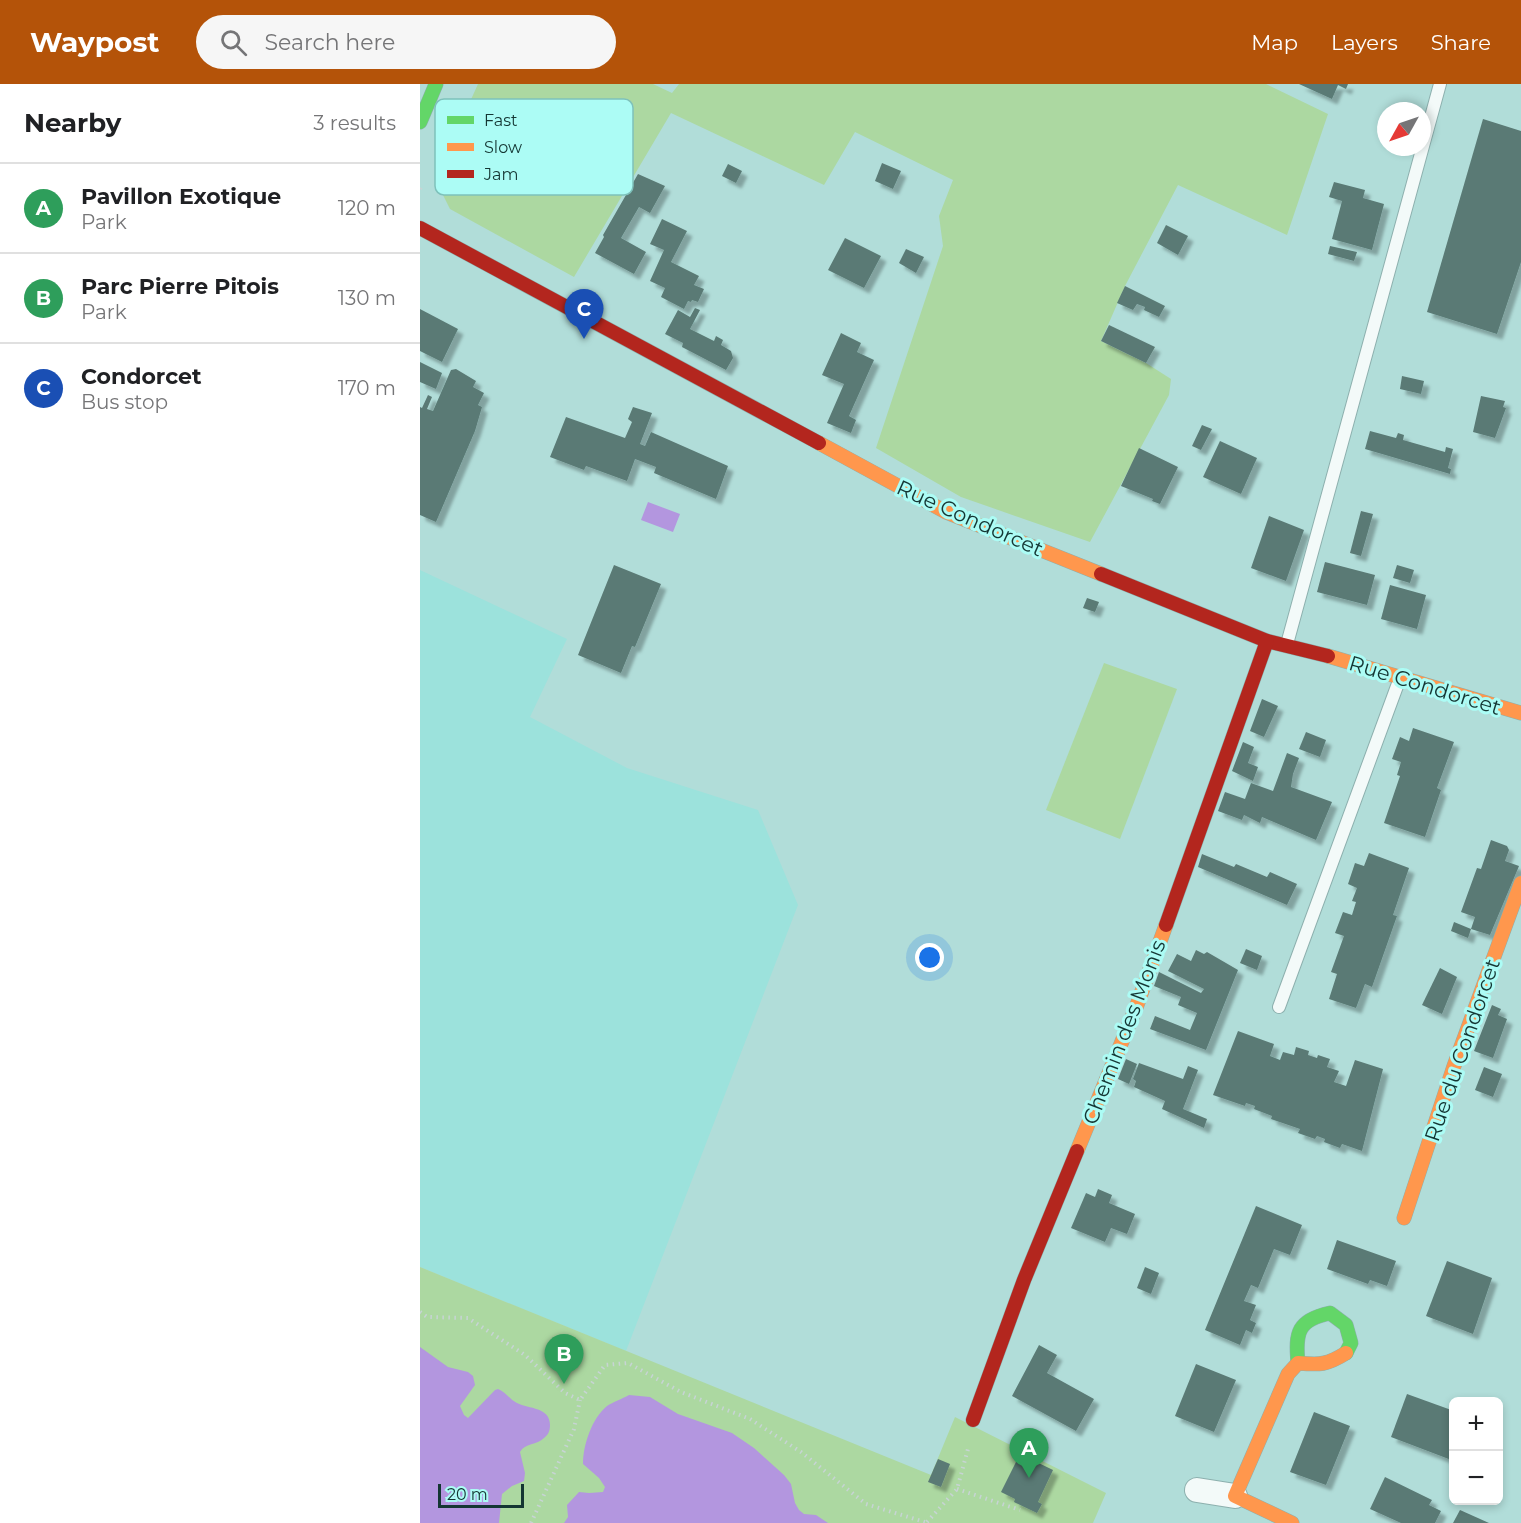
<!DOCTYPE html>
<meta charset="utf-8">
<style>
:root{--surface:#fff;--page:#f6f6f6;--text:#202124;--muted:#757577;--line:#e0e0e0;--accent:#b45309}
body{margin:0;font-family:Montserrat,sans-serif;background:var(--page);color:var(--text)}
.controls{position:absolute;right:18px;bottom:18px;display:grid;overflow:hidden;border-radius:9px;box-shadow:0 3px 9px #0003}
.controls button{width:54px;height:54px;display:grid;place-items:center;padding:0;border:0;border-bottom:2px solid var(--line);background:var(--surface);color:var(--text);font:30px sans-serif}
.compass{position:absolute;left:957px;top:18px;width:54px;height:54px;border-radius:50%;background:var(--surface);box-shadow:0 3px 9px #0003;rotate:230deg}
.scale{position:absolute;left:18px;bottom:15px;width:86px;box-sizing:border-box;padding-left:6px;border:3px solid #143633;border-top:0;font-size:16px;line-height:21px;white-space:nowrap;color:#143633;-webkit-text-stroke:4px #acfcf5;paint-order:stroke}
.you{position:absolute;left:510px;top:874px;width:21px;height:21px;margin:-15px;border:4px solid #fff;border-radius:50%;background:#1a73e8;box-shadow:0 0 0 9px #1a73e833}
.badge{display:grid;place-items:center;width:39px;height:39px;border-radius:50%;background:var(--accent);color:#fff;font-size:20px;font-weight:700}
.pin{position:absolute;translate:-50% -50px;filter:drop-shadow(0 2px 3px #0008)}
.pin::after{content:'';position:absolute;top:32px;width:21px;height:18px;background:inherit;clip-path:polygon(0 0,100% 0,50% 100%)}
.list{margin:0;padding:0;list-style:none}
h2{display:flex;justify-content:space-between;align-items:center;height:78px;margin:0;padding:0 24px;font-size:26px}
h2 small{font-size:20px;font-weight:400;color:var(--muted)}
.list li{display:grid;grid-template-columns:39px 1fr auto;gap:18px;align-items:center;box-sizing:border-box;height:90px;padding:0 24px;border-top:2px solid var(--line)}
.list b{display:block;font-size:22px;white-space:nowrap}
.list p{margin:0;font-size:20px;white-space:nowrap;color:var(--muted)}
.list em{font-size:20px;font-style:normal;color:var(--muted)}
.icon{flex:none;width:33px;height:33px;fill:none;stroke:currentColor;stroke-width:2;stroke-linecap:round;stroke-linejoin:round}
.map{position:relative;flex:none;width:1101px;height:1439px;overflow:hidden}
header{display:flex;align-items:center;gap:36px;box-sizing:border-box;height:84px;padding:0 30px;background:var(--accent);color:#fff}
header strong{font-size:28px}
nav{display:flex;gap:33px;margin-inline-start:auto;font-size:21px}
.search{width:420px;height:54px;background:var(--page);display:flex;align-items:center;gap:15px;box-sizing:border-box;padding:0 21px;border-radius:33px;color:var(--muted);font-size:22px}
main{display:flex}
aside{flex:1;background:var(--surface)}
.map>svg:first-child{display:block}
.built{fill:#9ce2dc}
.green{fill:#acd8a1}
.water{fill:#b396df}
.building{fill:#5a7a75;filter:url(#shadow)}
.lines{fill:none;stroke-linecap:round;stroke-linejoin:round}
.lane-casing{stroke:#8db0ae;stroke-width:14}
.street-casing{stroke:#8db0ae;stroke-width:26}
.fast-casing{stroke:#8db0ae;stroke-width:15}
.slow-casing{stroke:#8db0ae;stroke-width:15}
.jam-casing{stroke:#8db0ae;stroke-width:15}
.path{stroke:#c7d4d4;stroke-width:4;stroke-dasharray:1.5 4.5;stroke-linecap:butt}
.lane{stroke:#f3faf9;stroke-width:12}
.street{stroke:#f3faf9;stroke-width:24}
.fast{stroke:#63d668;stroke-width:14}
.slow{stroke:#ff974d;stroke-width:14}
.jam{stroke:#b3261e;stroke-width:14}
.labels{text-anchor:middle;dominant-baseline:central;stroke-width:6;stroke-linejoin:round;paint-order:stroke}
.street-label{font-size:21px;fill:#143633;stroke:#acfcf5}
.key{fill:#acfcf5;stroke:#7ec1bb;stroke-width:1.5}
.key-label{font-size:16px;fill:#143633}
</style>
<header>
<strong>Waypost</strong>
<div class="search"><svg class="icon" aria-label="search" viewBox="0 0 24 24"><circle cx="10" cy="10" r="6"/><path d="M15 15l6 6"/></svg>Search here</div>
<nav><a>Map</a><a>Layers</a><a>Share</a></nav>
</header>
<main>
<aside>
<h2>Nearby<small>3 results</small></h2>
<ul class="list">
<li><span class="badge" style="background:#2e9e5b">A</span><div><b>Pavillon Exotique</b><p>Park</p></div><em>120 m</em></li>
<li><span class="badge" style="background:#2e9e5b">B</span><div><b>Parc Pierre Pitois</b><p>Park</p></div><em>130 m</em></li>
<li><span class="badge" style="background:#1a4fb4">C</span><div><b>Condorcet</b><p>Bus stop</p></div><em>170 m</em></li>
</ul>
</aside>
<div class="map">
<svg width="1101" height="1439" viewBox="0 0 1101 1439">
<defs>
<filter id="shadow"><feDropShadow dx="5.5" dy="5.5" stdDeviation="1.5" flood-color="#0004"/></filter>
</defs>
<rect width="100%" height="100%" fill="#b1ddd9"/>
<!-- built -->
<polygon class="built" points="0,486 147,555 110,633 207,684 338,726 378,821 206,1267 0,1183"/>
<!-- green -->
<g class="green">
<polygon points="58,0 233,0 252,9 259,0 846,0 908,30 867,151 758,101 705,202 681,257 726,279 751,295 749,311 670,458 541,413 456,364 523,162 519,132 533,96 435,48 404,101 251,29 154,193 30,125 15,95"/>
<polygon points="684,579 757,605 700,755 626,726"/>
<polygon points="0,1183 511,1391 535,1333 686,1409 673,1439 0,1439"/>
</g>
<!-- water -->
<g class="water">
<polygon points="228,418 260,430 253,448 221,436"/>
<path d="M0,1263L28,1283L48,1288L53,1292L55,1301L40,1322L44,1331L48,1334L75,1306L78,1305C86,1308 90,1316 97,1319C109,1325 130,1323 130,1341C130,1347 128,1351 124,1354C117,1361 105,1359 100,1368L105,1389L104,1397L92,1402L82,1410L79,1439H0Z"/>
<path d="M209,1311L230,1313L258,1330L312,1349L334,1364L364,1391L371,1400L375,1419L379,1426L384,1430L396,1431L408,1439H144L148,1433L147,1421L159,1408L169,1409L183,1408L185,1403L179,1394L163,1380C163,1361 172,1334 187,1322C193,1318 202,1315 209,1311Z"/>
</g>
<!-- building -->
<g class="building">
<polygon points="879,0 928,0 926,5 918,1 912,15"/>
<polygon points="1063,35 1101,47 1101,178 1077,250 1007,228"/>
<polygon points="462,79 481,87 473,105 455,97"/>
<polygon points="308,80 322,87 316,99 302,92"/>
<polygon points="218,90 245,102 230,129 219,123 201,154 226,168 214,190 175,169 184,153 183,151"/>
<polygon points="914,98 945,106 943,114 964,120 952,166 912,155 922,117 909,113"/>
<polygon points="242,135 267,147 251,178 279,192 274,201 284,205 278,218 272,216 271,218 268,217 264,225 241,213 245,204 230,197 244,166 230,160"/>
<polygon points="746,141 768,152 758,171 737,159"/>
<polygon points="425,154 461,172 444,204 408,186"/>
<polygon points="910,162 937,168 934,177 908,170"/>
<polygon points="486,165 504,173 496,189 479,179"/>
<polygon points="705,202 745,222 739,233 724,226 725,223 717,220 713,226 697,219"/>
<polygon points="275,224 280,226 270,245 294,257 296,252 303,256 301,261 311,267 313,274 306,286 262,263 263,259 245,250 258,226 270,233"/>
<polygon points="0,225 38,245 22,278 0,267"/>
<polygon points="689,241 735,263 726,279 681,257"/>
<polygon points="421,249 441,259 437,268 454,276 429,332 436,336 431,349 407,339 424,300 402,291"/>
<polygon points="0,278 22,289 16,305 0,298"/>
<polygon points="36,285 56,297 53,303 64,309 58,321 62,323 55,347 16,438 0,431 0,323 2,324 8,311 12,313 7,325 13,327 31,286"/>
<polygon points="982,292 1004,297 1001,310 980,305"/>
<polygon points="1061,312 1085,317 1083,323 1086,324 1075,354 1053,348"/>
<polygon points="213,323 232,329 220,360 225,362 231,348 308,382 296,415 234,389 236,383 215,375 207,397 166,382 164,386 130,373 146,333 205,354 212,338 208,335"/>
<polygon points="782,341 792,345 781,366 772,362"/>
<polygon points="950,347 976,354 978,349 984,351 983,356 1025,368 1026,363 1033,365 1028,384 1031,385 1030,390 945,365"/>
<polygon points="800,357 837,374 821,410 783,393"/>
<polygon points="719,364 758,383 740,420 732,417 733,415 701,402"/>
<polygon points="941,427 953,430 941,472 930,469"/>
<polygon points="849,432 884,446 866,497 831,484"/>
<polygon points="905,478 955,491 947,521 897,508"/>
<polygon points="194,481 241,500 215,563 212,562 201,589 158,571"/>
<polygon points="977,481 994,486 990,499 973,494"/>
<polygon points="970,501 1006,511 997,545 961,535"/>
<polygon points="667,514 679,518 675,528 663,524"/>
<polygon points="842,615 858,622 844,653 830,647"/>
<polygon points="993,644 1034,658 1017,704 1021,706 1005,753 964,739 980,692 977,691 981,678 972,675 980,653 989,657"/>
<polygon points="886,648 906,656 900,673 879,665"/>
<polygon points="823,658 834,663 828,679 838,683 833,697 812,687"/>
<polygon points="867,669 879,674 873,690 871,703 912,718 896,756 842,733 840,739 824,731 822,736 798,727 805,708 825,715 831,699 853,707"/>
<polygon points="1071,756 1087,762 1089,766 1085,777 1099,782 1070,851 1051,845 1055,833 1041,828 1057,784 1061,785"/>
<polygon points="949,769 989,784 973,831 977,832 952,903 945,900 936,924 909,915 917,890 911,888 924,852 915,849 923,828 932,831 936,818 932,817 937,804 928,800 935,779 944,782"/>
<polygon points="782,770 814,783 816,780 847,793 850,788 877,800 867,821 778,783"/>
<polygon points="1034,838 1051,845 1048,854 1031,847"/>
<polygon points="826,865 842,872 837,886 820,879"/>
<polygon points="776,866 784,870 787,868 818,886 786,966 730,945 735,932 770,946 777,929 758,921 761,913 734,902 739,888 781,909 784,905 748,887 757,870 771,877"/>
<polygon points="1020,884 1037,893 1022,930 1002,921"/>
<polygon points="1072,921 1081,925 1078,931 1087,935 1073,974 1054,967"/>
<polygon points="818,947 854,960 850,972 860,976 863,968 874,971 876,963 889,967 888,971 897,974 898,971 910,975 907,983 919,987 914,998 926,1002 935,976 963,985 942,1067 922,1060 920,1064 904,1058 905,1055 897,1052 895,1055 878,1049 880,1045 851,1035 852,1032 834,1025 835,1022 826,1019 825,1022 793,1011"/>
<polygon points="706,975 717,980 709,1000 698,995"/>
<polygon points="719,979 763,995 768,982 778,986 763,1025 787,1035 784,1044 742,1025 745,1017 714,1003 716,997 713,995"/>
<polygon points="1064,983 1082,990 1073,1013 1055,1006"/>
<polygon points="678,1105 692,1111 689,1119 715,1130 707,1150 691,1144 685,1158 651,1144 666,1109 675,1113"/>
<polygon points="836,1122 882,1141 870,1171 854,1165 838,1204 831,1201 824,1217 836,1221 830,1236 836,1239 832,1249 826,1246 820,1261 785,1246"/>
<polygon points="917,1156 976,1177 967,1202 950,1196 948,1200 907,1185"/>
<polygon points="1027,1177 1072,1194 1053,1250 1006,1232"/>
<polygon points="725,1183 739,1189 731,1210 717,1204"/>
<polygon points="619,1261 637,1271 627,1289 674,1315 656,1347 592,1312"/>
<polygon points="776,1280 816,1296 794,1348 755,1332"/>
<polygon points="987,1310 1034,1327 1034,1377 971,1353"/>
<polygon points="894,1328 930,1342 906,1401 870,1388"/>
<polygon points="600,1370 633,1386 618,1418 622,1420 617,1429 594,1418 595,1415 581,1408"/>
<polygon points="518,1375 530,1380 521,1403 508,1398"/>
<polygon points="965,1393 1012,1416 1009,1421 1021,1427 1015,1439 981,1439 950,1425"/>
<polygon points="1040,1426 1069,1439 1033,1439"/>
</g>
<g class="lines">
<!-- lane casing -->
<g class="lane-casing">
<g id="lane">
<polyline points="867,560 1020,0"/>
<polyline points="859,923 980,594"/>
</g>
</g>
<!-- street casing -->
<g class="street-casing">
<polyline id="street" points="777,1406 815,1412"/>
</g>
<!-- fast casing -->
<g class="fast-casing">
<g id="fast">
<polyline points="0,38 16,0"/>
<path d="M878,1279C875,1248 878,1236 910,1229L926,1241L931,1259L926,1269"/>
</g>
</g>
<!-- slow casing -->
<g class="slow-casing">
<g id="slow">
<polyline points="399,359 526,428 681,490"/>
<polyline points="908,572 1101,629"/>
<polyline points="657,1067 717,921 746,841"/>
<polyline points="984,1134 1034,982 1101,799"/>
<path d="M872,1439L815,1412L868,1290L878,1279C900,1281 907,1281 926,1269"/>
</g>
</g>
<!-- jam casing -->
<g class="jam-casing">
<g id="jam">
<polyline points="0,144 399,359"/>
<polyline points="681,490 847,557 908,572"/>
<polyline points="746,841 847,557"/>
<polyline points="553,1336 604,1196 657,1067"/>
</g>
</g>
<!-- path -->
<g class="path">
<polyline points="0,105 2,101"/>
<polyline points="0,1228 7,1233 48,1234 105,1271 145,1309 160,1316 185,1281 208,1279 261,1308 330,1335 381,1368 446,1420 508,1439"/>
<polyline points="537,1405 600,1426"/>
<polyline points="507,1438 537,1405 548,1365"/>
<polyline points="111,1439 154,1345 160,1316"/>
</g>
<!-- lane -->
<use href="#lane" class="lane"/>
<!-- street -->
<use href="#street" class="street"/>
<!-- fast -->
<use href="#fast" class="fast"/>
<!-- slow -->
<use href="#slow" class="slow"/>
<!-- jam -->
<use href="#jam" class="jam"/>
</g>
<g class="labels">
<!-- street labels -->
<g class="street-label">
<text transform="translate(550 434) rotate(24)">Rue Condorcet</text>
<text transform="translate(1005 601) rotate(17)">Rue Condorcet</text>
<text transform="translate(704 948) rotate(-69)">Chemin des Monis</text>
<text transform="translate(1042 966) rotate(-71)">Rue du Condorcet</text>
</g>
</g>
<!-- legend -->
<rect x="15" y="15" width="198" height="96" rx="9" class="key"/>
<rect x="27" y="32" width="27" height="8" fill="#63d668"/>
<rect x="27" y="59" width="27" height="8" fill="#ff974d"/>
<rect x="27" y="86" width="27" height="8" fill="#b3261e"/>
<g class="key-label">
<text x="64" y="42">Fast</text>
<text x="64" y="69">Slow</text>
<text x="64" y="96">Jam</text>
</g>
</svg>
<div class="controls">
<button>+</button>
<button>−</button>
</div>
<svg class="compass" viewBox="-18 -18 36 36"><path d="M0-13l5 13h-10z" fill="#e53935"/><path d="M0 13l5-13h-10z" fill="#757577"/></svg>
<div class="scale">20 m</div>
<div class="you"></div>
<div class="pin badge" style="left:609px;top:1394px;background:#2e9e5b">A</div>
<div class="pin badge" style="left:144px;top:1300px;background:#2e9e5b">B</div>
<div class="pin badge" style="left:164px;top:255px;background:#1a4fb4">C</div>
</div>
</main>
